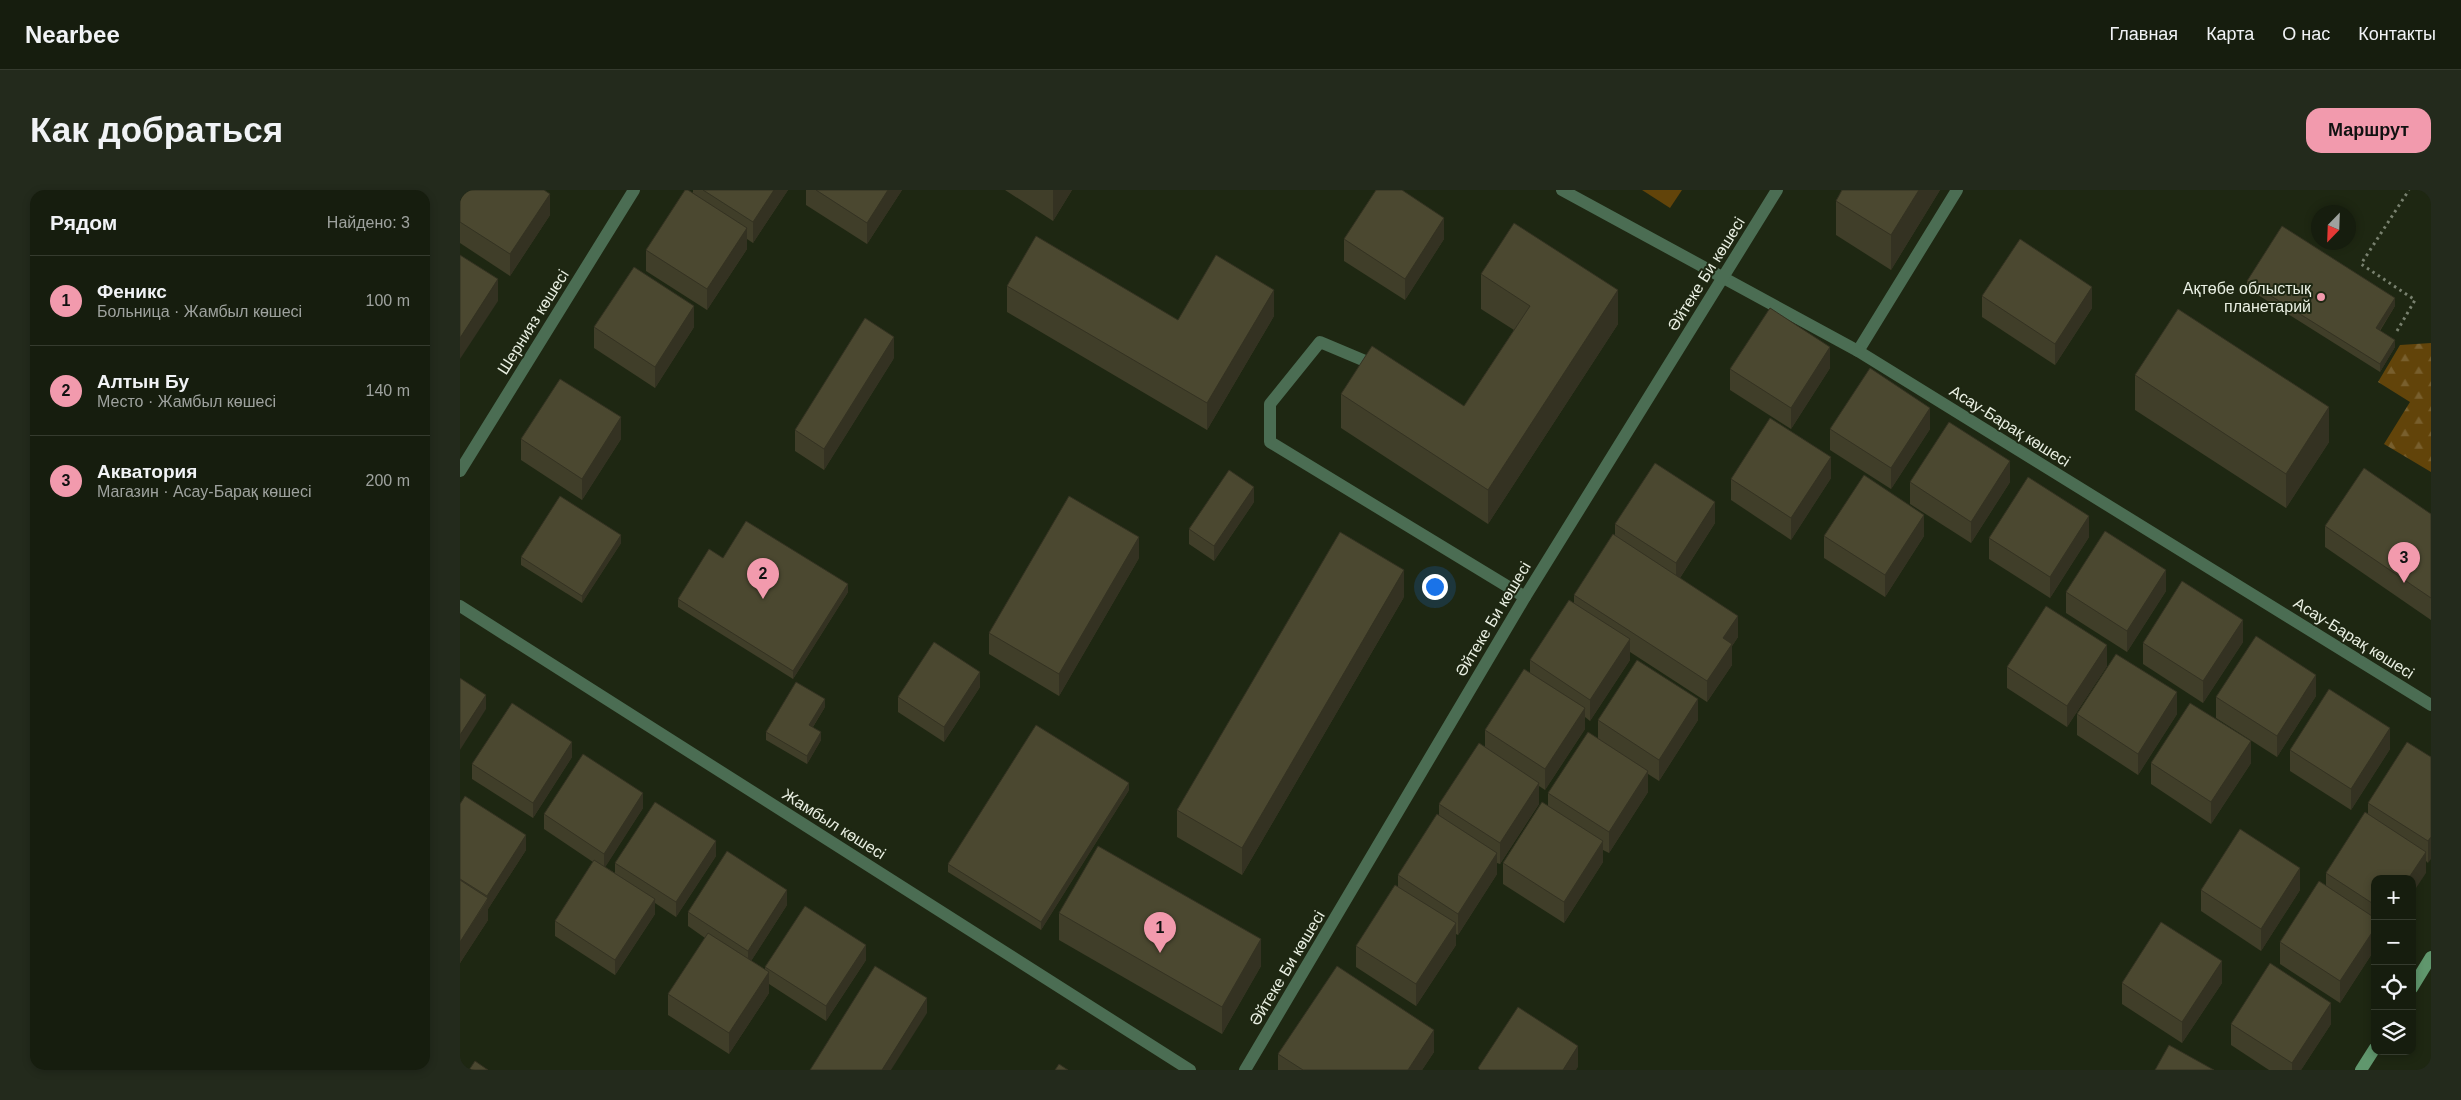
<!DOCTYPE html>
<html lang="ru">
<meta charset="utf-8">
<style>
:root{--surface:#161d0e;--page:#232a1c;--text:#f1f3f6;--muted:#9ea29e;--line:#353b2e;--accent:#f29aad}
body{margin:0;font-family:Helvetica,sans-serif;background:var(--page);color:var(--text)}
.controls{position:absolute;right:15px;bottom:15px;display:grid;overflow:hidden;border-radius:10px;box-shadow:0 2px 8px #0003}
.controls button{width:45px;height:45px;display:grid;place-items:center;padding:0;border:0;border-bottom:1px solid var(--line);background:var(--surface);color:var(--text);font:25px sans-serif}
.compass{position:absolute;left:1851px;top:15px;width:45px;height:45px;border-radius:50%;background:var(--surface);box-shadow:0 2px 8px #0003;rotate:203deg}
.you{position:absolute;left:974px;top:396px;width:18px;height:18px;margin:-12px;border:4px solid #fff;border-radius:50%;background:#1a73e8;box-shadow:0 0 0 8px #1a73e833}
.badge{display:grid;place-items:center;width:32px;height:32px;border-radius:50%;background:var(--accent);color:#111;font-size:16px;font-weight:700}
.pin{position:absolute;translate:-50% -41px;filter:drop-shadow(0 1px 2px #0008)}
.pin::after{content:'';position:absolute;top:26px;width:18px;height:15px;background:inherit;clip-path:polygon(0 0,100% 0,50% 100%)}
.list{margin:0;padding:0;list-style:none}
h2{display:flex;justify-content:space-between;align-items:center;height:65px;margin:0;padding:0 20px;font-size:21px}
h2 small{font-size:16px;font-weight:400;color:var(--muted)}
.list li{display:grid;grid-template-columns:32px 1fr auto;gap:15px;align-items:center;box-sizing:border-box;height:90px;padding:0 20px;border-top:1px solid var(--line)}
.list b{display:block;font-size:19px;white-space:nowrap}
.list p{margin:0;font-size:16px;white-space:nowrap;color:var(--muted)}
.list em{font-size:16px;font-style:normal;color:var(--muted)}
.icon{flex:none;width:28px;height:28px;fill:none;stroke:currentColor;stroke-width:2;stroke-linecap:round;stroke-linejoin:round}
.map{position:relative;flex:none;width:1971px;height:880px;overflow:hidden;border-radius:15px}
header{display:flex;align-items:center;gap:30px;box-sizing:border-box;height:70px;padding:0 25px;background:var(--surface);border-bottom:1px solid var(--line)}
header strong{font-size:24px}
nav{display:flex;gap:28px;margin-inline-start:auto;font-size:18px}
.intro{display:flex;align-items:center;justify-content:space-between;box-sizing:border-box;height:120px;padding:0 30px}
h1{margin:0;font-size:35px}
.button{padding:12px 22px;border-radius:15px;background:var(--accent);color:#111;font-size:18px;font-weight:700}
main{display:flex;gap:30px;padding:0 30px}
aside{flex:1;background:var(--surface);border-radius:15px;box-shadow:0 2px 8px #0003}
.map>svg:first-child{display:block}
.grass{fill:#62440a}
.forest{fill:url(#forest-firs)}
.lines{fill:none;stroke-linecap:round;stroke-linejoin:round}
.path{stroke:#78806e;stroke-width:3;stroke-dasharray:2.5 4;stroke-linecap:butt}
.service{stroke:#4b6d53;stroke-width:12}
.minor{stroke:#4b6d53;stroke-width:12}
.tertiary{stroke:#4b6d53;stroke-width:12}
.secondary{stroke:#60976d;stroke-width:12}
.wall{fill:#403e29}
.shaded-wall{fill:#343222}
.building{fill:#4b4830;stroke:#343222}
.poi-dot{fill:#f29aad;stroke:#1e2712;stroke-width:2}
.labels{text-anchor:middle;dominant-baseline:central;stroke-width:4;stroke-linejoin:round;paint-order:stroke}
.street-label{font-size:16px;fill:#e9efe2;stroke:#1e2712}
.poi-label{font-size:16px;fill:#e9efe2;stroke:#1e2712;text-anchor:end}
</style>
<header>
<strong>Nearbee</strong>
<nav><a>Главная</a><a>Карта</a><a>О нас</a><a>Контакты</a></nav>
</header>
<div class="intro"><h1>Как добраться</h1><a class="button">Маршрут</a></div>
<main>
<aside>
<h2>Рядом<small>Найдено: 3</small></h2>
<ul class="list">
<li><span class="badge">1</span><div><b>Феникс</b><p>Больница · Жамбыл көшесі</p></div><em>100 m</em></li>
<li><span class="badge">2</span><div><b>Алтын Бу</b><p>Место · Жамбыл көшесі</p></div><em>140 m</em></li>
<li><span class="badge">3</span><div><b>Акватория</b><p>Магазин · Асау-Барақ көшесі</p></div><em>200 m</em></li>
</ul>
</aside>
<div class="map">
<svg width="1971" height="880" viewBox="0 0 1971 880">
<defs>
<pattern id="forest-firs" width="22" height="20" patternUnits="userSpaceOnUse" patternTransform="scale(1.25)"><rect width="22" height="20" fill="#62440a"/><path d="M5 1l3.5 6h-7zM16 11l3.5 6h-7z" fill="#785f2d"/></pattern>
</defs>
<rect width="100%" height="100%" fill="#1e2712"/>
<!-- grass -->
<polygon class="grass" points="1182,0 1222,0 1210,18"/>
<!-- forest -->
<polygon class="forest" points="1971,153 1971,282 1924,254 1950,212 1918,192 1940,155"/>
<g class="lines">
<!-- path -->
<polyline class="path" points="1937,141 1955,110 1901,74 1949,0"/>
<!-- service -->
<g class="service">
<polyline points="1398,161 1497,0"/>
<polyline points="917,176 860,152 810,214 810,252 1065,407"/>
</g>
<!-- minor -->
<polyline class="minor" points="0,416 730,880"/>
<!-- tertiary -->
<g class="tertiary">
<polyline points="1102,0 1398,161 1971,515"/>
<polyline points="0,281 174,0"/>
<polyline points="785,880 1065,407 1317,0"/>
</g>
<!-- secondary -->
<g class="secondary">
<polyline points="1952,798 1971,767"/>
<polyline points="1901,880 1915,858"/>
</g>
</g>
<!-- wall -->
<g class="wall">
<polygon points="233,0 328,0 293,53 287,49 287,59 247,120 186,81 186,60 233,3"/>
<polygon points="346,0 442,0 407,54 346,15"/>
<polygon points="545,0 612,0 593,31"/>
<polygon points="1382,0 1480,0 1431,80 1376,45 1376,11"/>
<polygon points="0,9 90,25 50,86 0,53"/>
<polygon points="884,49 984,49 945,110 884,71"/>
<polygon points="1021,84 1158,134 1028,334 881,238 881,204 1004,216 1054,140 1021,119"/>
<polygon points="1787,91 1935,116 1920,141 1935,157 1920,182 1787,98"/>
<polygon points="547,96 718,130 814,126 747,240 547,122"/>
<polygon points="1522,106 1632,118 1595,175 1522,127"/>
<polygon points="134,137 234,137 195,198 134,158"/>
<polygon points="434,168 364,280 335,261 335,240"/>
<polygon points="1370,178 1331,239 1270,200 1270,179"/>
<polygon points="1675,185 1869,252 1826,318 1675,220"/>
<polygon points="1370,239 1470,239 1431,299 1370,260"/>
<polygon points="61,249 161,249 122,310 61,270"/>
<polygon points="1371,288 1331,350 1271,310 1271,289"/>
<polygon points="1450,292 1550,292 1511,353 1450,314"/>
<polygon points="794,312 754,371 729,354 729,339"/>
<polygon points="1971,324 1971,430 1865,357 1865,336"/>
<polygon points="1255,333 1220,388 1278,447 1272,456 1272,475 1247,512 1170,462 1170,470 1130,531 1125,527 1125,539 1085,600 1079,596 1079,614 1040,674 1037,673 1037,684 998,745 996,744 996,755 956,816 896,777 896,756 938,696 938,685 979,626 979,614 1025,557 1025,540 1070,482 1070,470 1114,413 1114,405 1155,346 1155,334"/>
<polygon points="1364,346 1464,346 1425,407 1364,368"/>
<polygon points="1629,347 1590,408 1529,369 1529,348"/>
<polygon points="161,353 122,413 61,375 61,367"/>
<polygon points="263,368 388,402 333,489 218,417 218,409"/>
<polygon points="679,368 599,506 529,464 529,443"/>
<polygon points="1706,401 1667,462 1606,423 1606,402"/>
<polygon points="944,407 782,685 717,647 717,620"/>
<polygon points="1783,452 1743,513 1683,474 1683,453"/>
<polygon points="1647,476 1607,537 1547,498 1547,477"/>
<polygon points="520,497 484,552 438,522 438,507"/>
<polygon points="1856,506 1817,567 1756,528 1756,507"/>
<polygon points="365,517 353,537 361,550 347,574 306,550 306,542"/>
<polygon points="1617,524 1717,524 1678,585 1617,545"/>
<polygon points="1138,530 1238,530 1199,591 1188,584 1188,602 1149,663 1143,660 1143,672 1104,733 1043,694 1043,673 1088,616 1088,603 1138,549"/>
<polygon points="1930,559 1891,620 1830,581 1830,560"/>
<polygon points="112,567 73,628 12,589 12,574"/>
<polygon points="1971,567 1968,673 1966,671 1966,683 1915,689 1915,759 1880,813 1820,774 1820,752 1866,696 1866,683 1908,624 1908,613"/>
<polygon points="1691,573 1791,573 1751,634 1691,594"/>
<polygon points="669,600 581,740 488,682 488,674"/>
<polygon points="0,614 66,660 28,719 28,730 0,773"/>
<polygon points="183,618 145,677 155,683 155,673 256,666 216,727 195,713 195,724 155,785 95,746 95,731 133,672 84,639 84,624"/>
<polygon points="1741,700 1840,700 1801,761 1741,721"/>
<polygon points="327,715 291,771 305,780 305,777 406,770 366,831 309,794 309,803 269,864 208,825 208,804 245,748 228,736 228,722"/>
<polygon points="599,723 801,776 762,844 599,750"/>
<polygon points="1662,793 1762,793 1722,853 1662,814"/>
<polygon points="1771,834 1871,834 1841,880 1809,880 1771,855"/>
<polygon points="974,862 962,880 818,880 818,864"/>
</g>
<!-- shaded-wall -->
<g class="shaded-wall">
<polygon points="314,0 328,0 293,53 293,32"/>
<polygon points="428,0 442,0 407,54 407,33"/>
<polygon points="593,0 612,0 593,31"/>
<polygon points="1459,0 1480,0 1431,80 1431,45"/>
<polygon points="90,4 90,25 50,86 50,64"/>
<polygon points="984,28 984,49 945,110 945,89"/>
<polygon points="287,38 287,59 247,120 247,99"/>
<polygon points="38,89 38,111 0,169 0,148"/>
<polygon points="1632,97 1632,118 1595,175 1595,154"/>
<polygon points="814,100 814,126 747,240 747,213"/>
<polygon points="1158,100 1158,134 1028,334 1028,300"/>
<polygon points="1935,108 1935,116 1916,146 1916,138"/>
<polygon points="234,116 234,137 195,198 195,177"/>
<polygon points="434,147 434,168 364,280 364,259"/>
<polygon points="1935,150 1935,157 1920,182 1920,174"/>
<polygon points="1370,157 1370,178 1331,239 1331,218"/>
<polygon points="1869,217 1869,252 1826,318 1826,284"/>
<polygon points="1470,218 1470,239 1431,299 1431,278"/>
<polygon points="161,227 161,249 122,310 122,289"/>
<polygon points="1371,267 1371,288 1331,350 1331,328"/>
<polygon points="1550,271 1550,292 1511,353 1511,332"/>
<polygon points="794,297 794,312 754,371 754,356"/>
<polygon points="1255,312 1255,333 1216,394 1216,373"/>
<polygon points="1464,325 1464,346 1425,407 1425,385"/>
<polygon points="1629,326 1629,347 1590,408 1590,387"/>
<polygon points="161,345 161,353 122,413 122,406"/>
<polygon points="679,347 679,368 599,506 599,484"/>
<polygon points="944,380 944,407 782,685 782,658"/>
<polygon points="1706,380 1706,401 1667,462 1667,441"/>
<polygon points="388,394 388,402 333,489 333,481"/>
<polygon points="1278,426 1278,447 1272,456 1272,475 1247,512 1247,491 1263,448"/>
<polygon points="1783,430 1783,452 1743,513 1743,491"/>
<polygon points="1170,449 1170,470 1130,531 1130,510"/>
<polygon points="1647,455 1647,476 1607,537 1607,516"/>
<polygon points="520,482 520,497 484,552 484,537"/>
<polygon points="1856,485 1856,506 1817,567 1817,546"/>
<polygon points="1717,502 1717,524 1678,585 1678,564"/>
<polygon points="26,505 26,519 0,560 0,545"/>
<polygon points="365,509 365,517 349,543 349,535"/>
<polygon points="1238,509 1238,530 1199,591 1199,570"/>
<polygon points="1125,518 1125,539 1085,600 1085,579"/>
<polygon points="1930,538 1930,559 1891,620 1891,599"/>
<polygon points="361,542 361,550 347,574 347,566"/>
<polygon points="1791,551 1791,573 1751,634 1751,612"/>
<polygon points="112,552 112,567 73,628 73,613"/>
<polygon points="1188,581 1188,602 1149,663 1149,642"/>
<polygon points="669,593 669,600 581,740 581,732"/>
<polygon points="1079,593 1079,614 1040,674 1040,653"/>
<polygon points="183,603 183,618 144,679 144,664"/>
<polygon points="66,645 66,660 28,719 28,730 0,773 0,752 27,711 27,706"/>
<polygon points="1971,647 1971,669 1968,673 1968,651"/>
<polygon points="256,651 256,666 216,727 216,712"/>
<polygon points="1143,651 1143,672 1104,733 1104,712"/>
<polygon points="1966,662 1966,683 1952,704 1952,689 1948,689"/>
<polygon points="1037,663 1037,684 998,745 998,724"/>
<polygon points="1840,678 1840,700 1801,761 1801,739"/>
<polygon points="327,700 327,715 288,776 288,761"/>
<polygon points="195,709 195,724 155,785 155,770"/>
<polygon points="996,733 996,755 956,816 956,794"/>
<polygon points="1915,738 1915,759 1880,813 1880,791"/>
<polygon points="801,749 801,776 762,844 762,817"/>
<polygon points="406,755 406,770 366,831 366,816"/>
<polygon points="1762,771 1762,793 1722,853 1722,832"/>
<polygon points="309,782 309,803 269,864 269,843"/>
<polygon points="467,808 467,823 431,880 422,880"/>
<polygon points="1871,813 1871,834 1841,880 1832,880 1832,873"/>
<polygon points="974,840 974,862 962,880 948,880"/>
<polygon points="1118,856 1118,877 1116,880 1103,880"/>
</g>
<!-- building -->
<g class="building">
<polygon points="6,0 84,0 90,4 50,64 0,32 0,9"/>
<polygon points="225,0 228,0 287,38 247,99 186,60"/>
<polygon points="243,0 314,0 293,32"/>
<polygon points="356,0 428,0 407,33"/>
<polygon points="916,0 942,0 984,28 945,89 884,49"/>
<polygon points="1382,0 1459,0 1431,45 1376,11"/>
<polygon points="1054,33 1158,100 1028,300 881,204 912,156 1004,216 1070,116 1021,84"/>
<polygon points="1822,36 1935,108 1916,138 1935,150 1920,174 1787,91"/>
<polygon points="576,46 718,130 756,65 814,100 747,213 547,96"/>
<polygon points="1560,49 1632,97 1595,154 1522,106"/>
<polygon points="0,65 38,89 0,148"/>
<polygon points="174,77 234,116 195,177 134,137"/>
<polygon points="1310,118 1370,157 1331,218 1270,179"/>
<polygon points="1718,119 1869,217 1826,284 1675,185"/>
<polygon points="405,128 434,147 364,259 335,240"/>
<polygon points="1410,178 1470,218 1431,278 1370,239"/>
<polygon points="100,189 161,227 122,289 61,249"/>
<polygon points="1310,228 1371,267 1331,328 1271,289"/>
<polygon points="1489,232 1550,271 1511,332 1450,292"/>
<polygon points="1195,273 1255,312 1216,373 1155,334"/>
<polygon points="1904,278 1971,324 1971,408 1865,336"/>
<polygon points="769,280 794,297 754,356 729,339"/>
<polygon points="1404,285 1464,325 1425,385 1364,346"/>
<polygon points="1568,287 1629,326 1590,387 1529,348"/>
<polygon points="100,306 161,345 122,406 61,367"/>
<polygon points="609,306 679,347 599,484 529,443"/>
<polygon points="286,331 388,394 333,481 218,409 249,359 263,368"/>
<polygon points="1645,341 1706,380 1667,441 1606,402"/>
<polygon points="880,342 944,380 782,658 717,620"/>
<polygon points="1153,344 1278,426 1263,448 1272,454 1247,491 1114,405"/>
<polygon points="1722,391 1783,430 1743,491 1683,453"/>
<polygon points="1109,410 1170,449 1130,510 1070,470"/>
<polygon points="1586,416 1647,455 1607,516 1547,477"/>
<polygon points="1796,446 1856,485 1817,546 1756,507"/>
<polygon points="474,452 520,482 484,537 438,507"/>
<polygon points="1656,464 1717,502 1678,564 1617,524"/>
<polygon points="1177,470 1238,509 1199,570 1138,530"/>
<polygon points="1064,479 1125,518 1085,579 1025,540"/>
<polygon points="0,488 26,505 0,545"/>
<polygon points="336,492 365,509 349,535 361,542 347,566 306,542"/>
<polygon points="1869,499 1930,538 1891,599 1830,560"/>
<polygon points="52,513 112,552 73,613 12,574"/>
<polygon points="1730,513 1791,551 1751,612 1691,573"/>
<polygon points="576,535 669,593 581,732 488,674"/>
<polygon points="1128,542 1188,581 1149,642 1088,603"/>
<polygon points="1947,552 1971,567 1971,647 1968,651 1908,613"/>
<polygon points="1019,553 1079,593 1040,653 979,614"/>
<polygon points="123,564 183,603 144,664 84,624"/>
<polygon points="5,606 66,645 27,706 0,689 0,614"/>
<polygon points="195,612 256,651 216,712 155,673"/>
<polygon points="1082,612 1143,651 1104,712 1043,673"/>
<polygon points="1905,622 1966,662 1948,689 1915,689 1915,715 1866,683"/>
<polygon points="977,624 1037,663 998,724 938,685"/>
<polygon points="1780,639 1840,678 1801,739 1741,700"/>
<polygon points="638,656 801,749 762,817 599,723"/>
<polygon points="267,661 327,700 288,761 228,722"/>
<polygon points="134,670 195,709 155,770 95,731"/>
<polygon points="0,690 28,708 0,752"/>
<polygon points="1859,691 1915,728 1915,738 1880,791 1820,752"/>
<polygon points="935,695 996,733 956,794 896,756"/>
<polygon points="345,716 406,755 366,816 305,777"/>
<polygon points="1701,732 1762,771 1722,832 1662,793"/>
<polygon points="248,743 309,782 269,843 208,804"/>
<polygon points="1810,773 1871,813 1832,873 1771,834"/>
<polygon points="415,776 467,808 422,880 350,880"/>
<polygon points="877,776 974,840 948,880 843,880 818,864"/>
<polygon points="1058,817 1118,856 1103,880 1020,880 1018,878"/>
<polygon points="1709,855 1754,880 1695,880"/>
<polygon points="15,871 28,880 9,880"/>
<polygon points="599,874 608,880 595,880"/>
<polygon points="1971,874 1971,880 1967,880"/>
</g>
<!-- markers -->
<circle class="poi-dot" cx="1861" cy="107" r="5"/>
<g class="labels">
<!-- street labels -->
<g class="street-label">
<text transform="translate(1246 84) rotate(-58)">Әйтеке Би көшесі</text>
<text transform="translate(73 132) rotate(-58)">Шернияз көшесі</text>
<text transform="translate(1550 236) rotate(32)">Асау-Барақ көшесі</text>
<text transform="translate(1033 429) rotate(-59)">Әйтеке Би көшесі</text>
<text transform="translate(1894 448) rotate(32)">Асау-Барақ көшесі</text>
<text transform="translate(374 634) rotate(32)">Жамбыл көшесі</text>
<text transform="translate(827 778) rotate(-59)">Әйтеке Би көшесі</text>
</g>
<!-- poi labels -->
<g class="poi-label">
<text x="1851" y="98">Ақтөбе облыстық<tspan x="1851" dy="18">планетарий</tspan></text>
</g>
</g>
</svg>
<div class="controls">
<button>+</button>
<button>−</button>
<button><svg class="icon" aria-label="locate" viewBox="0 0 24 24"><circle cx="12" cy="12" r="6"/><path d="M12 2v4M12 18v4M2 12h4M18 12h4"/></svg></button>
<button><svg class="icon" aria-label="layers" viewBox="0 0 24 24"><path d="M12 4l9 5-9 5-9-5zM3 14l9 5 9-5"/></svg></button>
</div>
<svg class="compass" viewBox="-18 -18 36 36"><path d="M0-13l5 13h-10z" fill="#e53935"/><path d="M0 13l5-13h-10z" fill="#9ea29e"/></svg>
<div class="you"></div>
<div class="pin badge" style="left:700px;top:763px">1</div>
<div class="pin badge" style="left:303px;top:409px">2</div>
<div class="pin badge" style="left:1944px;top:393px">3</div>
</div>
</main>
